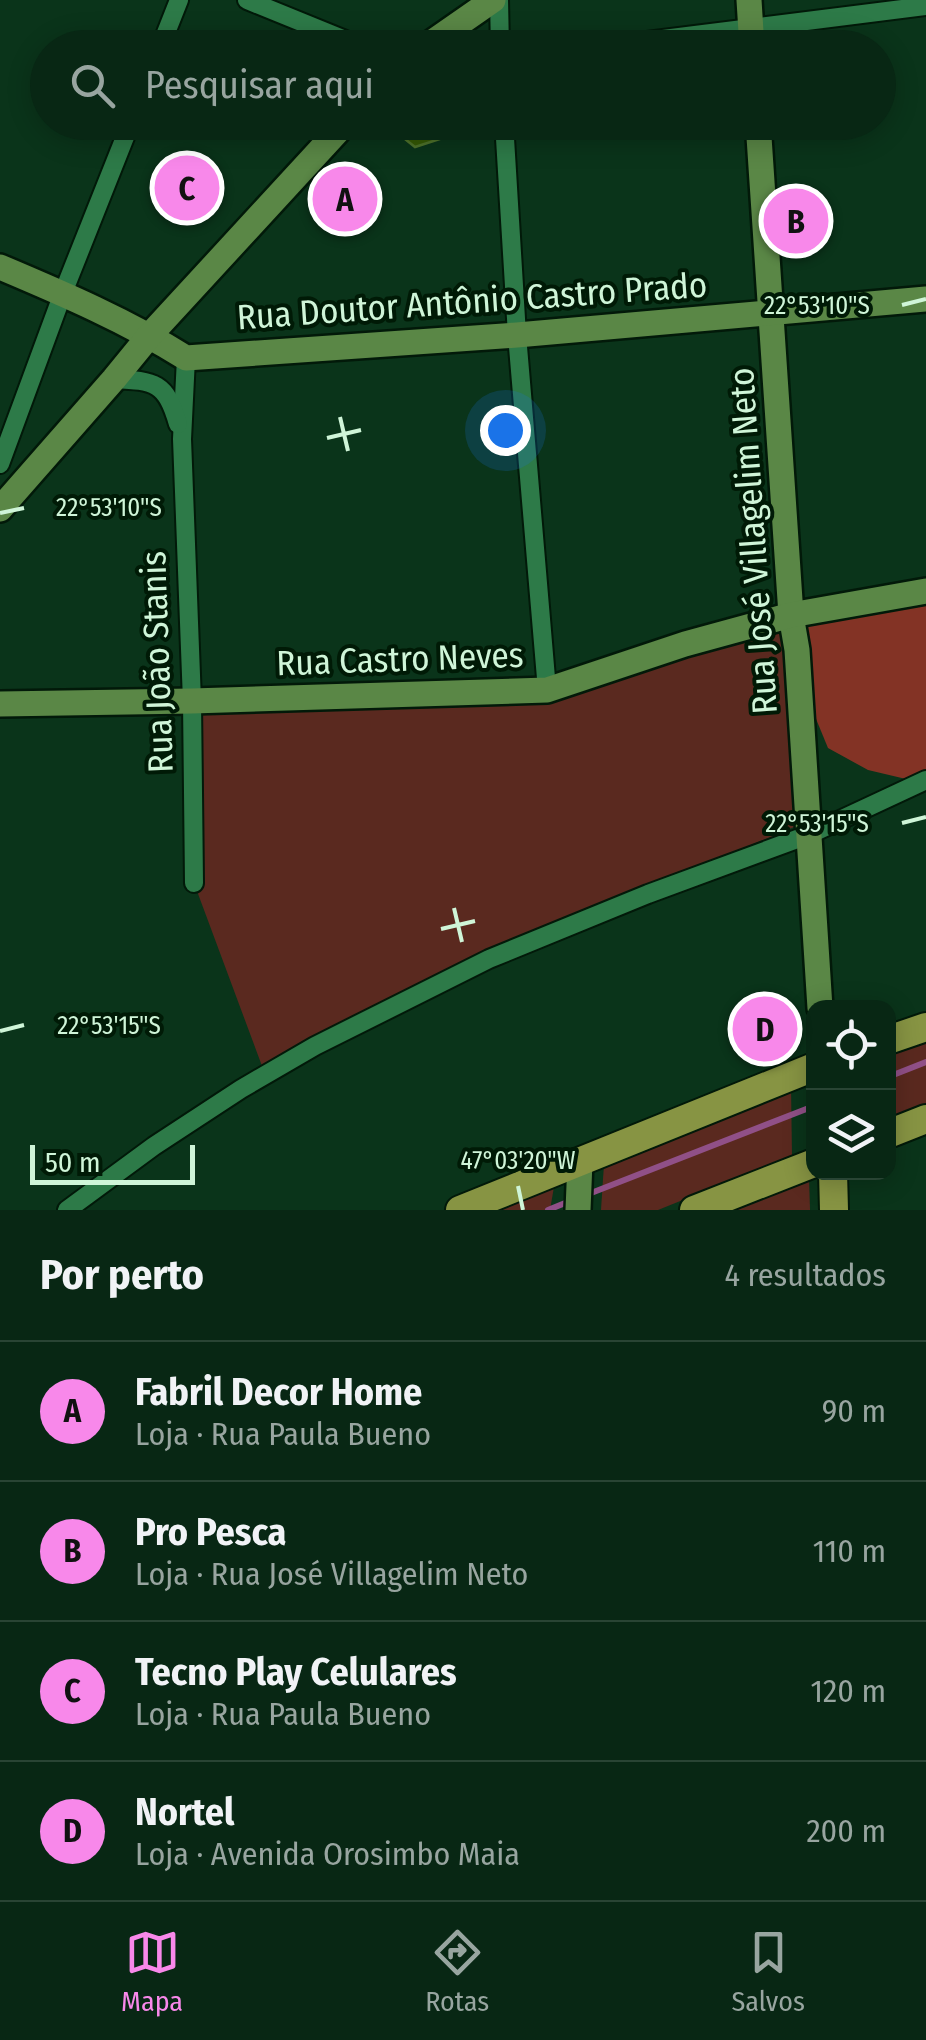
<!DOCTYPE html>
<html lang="pt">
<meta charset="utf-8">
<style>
:root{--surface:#082714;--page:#112f1d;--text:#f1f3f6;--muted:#98a5a0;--line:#294434;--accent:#f888ea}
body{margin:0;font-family:"Fira Sans Condensed",sans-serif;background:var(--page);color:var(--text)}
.controls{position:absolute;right:30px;bottom:30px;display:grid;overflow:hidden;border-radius:20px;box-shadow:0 5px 25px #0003}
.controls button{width:90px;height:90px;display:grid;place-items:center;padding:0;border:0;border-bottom:2px solid var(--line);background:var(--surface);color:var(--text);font:50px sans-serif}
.scale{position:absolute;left:30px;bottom:25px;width:165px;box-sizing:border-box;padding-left:10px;border:5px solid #cff5d8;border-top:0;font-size:28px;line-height:35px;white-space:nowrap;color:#cff5d8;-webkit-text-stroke:8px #001a06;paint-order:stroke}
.you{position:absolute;left:505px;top:430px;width:35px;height:35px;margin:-25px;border:8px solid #fff;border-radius:50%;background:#1a73e8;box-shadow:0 0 0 15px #1a73e833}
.badge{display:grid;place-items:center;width:65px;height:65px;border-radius:50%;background:var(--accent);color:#111;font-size:32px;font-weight:700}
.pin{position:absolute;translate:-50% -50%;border:5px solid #fff;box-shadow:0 2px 10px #0006}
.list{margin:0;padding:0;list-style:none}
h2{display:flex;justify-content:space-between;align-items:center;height:130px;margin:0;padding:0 40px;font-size:42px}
h2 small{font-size:32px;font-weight:400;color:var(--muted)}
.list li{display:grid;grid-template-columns:65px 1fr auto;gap:30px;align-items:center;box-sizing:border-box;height:140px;padding:0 40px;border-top:2px solid var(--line)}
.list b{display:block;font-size:38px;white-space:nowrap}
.list p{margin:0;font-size:32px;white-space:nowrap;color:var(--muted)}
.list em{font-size:32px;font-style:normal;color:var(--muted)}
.icon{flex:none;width:55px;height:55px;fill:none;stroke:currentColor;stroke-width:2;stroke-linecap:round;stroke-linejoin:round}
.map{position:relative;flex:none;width:926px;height:1210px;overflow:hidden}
.search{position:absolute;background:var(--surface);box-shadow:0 5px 25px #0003;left:30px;right:30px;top:30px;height:110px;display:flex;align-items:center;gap:25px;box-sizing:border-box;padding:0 35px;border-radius:55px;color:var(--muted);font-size:38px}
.sheet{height:690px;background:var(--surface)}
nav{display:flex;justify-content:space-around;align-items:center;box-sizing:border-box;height:140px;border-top:2px solid var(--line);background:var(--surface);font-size:28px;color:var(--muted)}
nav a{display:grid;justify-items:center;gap:5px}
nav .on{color:var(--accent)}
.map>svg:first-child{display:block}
.green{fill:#5a291f}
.forest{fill:#833325}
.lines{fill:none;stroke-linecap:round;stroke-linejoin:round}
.stream{stroke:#905087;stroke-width:6}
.building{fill:#355905;stroke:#4e722b;stroke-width:2.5}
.street-casing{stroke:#021909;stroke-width:22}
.secondary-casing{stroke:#021909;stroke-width:30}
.primary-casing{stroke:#021909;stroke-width:32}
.street{stroke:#2d7a48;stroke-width:18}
.secondary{stroke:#5a8746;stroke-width:25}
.primary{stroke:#879443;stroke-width:28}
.ticks{fill:none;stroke:#cff5d8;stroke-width:4}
.labels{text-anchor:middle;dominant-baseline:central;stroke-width:8;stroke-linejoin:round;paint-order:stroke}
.street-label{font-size:35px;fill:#cff5d8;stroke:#001a06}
.ticks-label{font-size:25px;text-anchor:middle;fill:#cff5d8;stroke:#001a06;stroke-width:8;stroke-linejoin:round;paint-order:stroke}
</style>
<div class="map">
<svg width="926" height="1210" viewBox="0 0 926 1210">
<rect width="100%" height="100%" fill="#0a341a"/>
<!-- green -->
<g class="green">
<polygon points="786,611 799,825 443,973 262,1066 194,883 198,701 548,699"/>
<polygon points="926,1039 926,1106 889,1121 889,1053"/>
<polygon points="791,1086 792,1156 658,1210 601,1210 604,1164"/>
<polygon points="809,1178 810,1210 727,1210"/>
<polygon points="555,1181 550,1210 483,1210"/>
</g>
<!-- forest -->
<polygon class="forest" points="926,595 926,776 906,779 868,770 828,748 814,714 804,619"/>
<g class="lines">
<!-- stream -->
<g class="stream">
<polyline points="888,1077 926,1062"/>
<polyline points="586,1195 814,1106"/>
<polyline points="548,1210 570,1201"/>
</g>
</g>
<!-- building -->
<polygon class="building" points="458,122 458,133 415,147 385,123"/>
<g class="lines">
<!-- street casing -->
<g class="street-casing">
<g id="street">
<polyline points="247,0 365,48"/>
<polyline points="499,0 500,48"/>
<polyline points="160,48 179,0"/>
<polyline points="591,48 926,6"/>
<polyline points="504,122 517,335 547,690"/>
<polyline points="186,358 182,439 192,701 194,883"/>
<path d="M114,379C155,381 166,382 178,424"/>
<polyline points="0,464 63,293 131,122"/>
<polyline points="67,1210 154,1146 241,1089 315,1046 489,959 648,894 808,835 926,780"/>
</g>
</g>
<!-- secondary casing -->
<g class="secondary-casing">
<g id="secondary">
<polyline points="749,0 752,48"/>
<polyline points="424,48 493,0"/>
<polyline points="758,122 791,615 797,650 820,1008"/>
<path d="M0,267C64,294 127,321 186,358L517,335L926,299"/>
<polyline points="0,509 114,379 150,335 346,122"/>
<polyline points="0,704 192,701 547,690 685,644 791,615 926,591"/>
<polyline points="578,1210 580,1161"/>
</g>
</g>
<!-- primary casing -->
<g class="primary-casing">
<g id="primary">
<polyline points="888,1040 926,1027"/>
<polyline points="888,1134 926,1119"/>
<polyline points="833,1172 834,1210"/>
<polyline points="460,1210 814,1067"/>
<polyline points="694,1210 814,1163"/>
</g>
</g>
<!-- street -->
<use href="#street" class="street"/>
<!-- secondary -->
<use href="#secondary" class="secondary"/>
<!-- primary -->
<use href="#primary" class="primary"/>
</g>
<!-- ticks -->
<path class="ticks" d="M902,305L926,299M340,417L348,451M327,438L361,430M0,513L24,508M902,823L926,817M454,908L462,942M441,929L475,921M0,1031L24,1025M518,1186L523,1210"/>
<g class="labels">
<!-- street labels -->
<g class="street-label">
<text transform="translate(472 301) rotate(-4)">Rua Doutor Antônio Castro Prado</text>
<text transform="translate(753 541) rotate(-94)">Rua José Villagelim Neto</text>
<text transform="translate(400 659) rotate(-2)">Rua Castro Neves</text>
<text transform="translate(157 662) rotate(-92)">Rua João Stanis</text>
</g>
</g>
<g class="ticks-label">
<text x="817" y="314">22°53'10"S</text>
<text x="109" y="516">22°53'10"S</text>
<text x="817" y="832">22°53'15"S</text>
<text x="109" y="1034">22°53'15"S</text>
<text x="518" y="1169">47°03'20"W</text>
</g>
</svg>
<div class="controls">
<button><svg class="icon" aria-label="locate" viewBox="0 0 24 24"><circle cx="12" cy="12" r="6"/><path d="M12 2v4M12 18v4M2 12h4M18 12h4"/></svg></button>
<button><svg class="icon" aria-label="layers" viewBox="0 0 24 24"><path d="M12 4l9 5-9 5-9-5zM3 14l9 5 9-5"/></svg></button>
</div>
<div class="scale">50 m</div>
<div class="you"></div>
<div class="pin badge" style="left:345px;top:199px">A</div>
<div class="pin badge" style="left:796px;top:221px">B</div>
<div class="pin badge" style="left:187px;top:188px">C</div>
<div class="pin badge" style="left:765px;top:1029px">D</div>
<div class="search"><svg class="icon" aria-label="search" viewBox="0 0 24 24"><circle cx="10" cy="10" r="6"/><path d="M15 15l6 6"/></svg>Pesquisar aqui</div>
</div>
<section class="sheet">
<h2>Por perto<small>4 resultados</small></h2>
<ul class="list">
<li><span class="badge">A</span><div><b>Fabril Decor Home</b><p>Loja · Rua Paula Bueno</p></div><em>90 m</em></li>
<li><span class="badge">B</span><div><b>Pro Pesca</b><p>Loja · Rua José Villagelim Neto</p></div><em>110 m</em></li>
<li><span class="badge">C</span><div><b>Tecno Play Celulares</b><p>Loja · Rua Paula Bueno</p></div><em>120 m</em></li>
<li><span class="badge">D</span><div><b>Nortel</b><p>Loja · Avenida Orosimbo Maia</p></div><em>200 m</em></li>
</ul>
</section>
<nav>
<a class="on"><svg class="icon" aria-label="map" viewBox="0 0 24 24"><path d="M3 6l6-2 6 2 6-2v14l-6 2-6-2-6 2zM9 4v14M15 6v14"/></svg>Mapa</a>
<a><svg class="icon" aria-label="directions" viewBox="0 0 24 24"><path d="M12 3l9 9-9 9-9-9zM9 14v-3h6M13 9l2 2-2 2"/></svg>Rotas</a>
<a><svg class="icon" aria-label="saved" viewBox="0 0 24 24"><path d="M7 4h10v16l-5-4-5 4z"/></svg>Salvos</a>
</nav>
